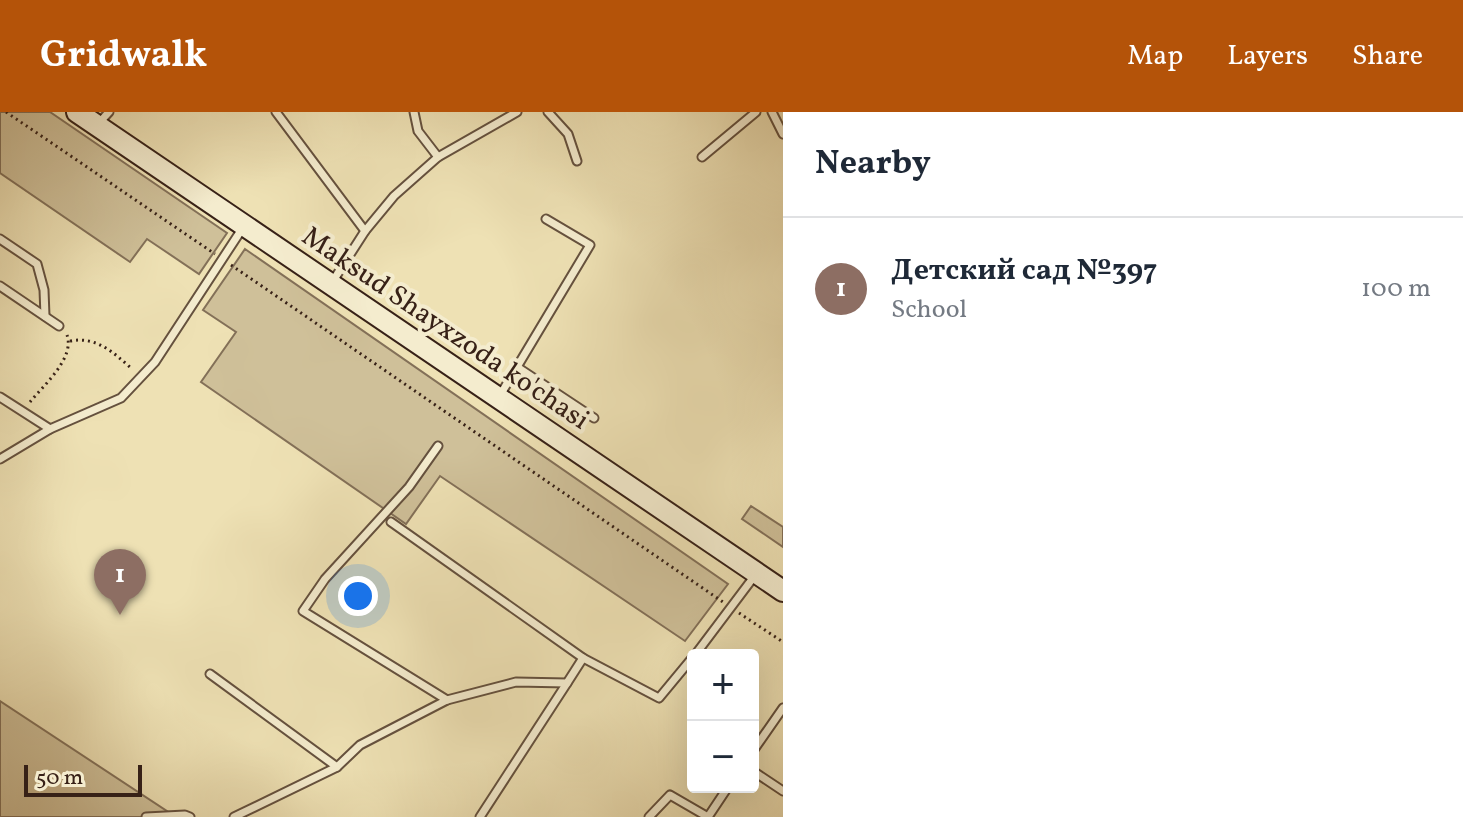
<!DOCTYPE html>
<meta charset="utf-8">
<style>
:root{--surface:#fff;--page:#f2f2f3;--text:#1f2937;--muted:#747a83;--line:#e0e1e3;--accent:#b45309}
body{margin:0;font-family:Vollkorn,serif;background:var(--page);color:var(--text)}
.controls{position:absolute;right:24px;bottom:24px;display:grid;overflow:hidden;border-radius:8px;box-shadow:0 8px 32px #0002}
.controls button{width:72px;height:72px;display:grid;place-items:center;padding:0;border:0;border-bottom:2px solid var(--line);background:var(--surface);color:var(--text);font:40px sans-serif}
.scale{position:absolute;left:24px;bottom:20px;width:118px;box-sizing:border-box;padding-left:8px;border:4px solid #372117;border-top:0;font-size:22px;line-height:28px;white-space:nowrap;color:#372117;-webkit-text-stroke:6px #f4ecce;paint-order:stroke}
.you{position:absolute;left:358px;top:484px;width:28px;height:28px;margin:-20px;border:6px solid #fff;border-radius:50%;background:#1a73e8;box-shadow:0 0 0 12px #1a73e833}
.badge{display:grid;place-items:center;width:52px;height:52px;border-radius:50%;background:var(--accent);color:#fff;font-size:26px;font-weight:700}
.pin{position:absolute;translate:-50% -66px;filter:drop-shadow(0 2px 4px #0008)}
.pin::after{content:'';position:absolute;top:42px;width:28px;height:24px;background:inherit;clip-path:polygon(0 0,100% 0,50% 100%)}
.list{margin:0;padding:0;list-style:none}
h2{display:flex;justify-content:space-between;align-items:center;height:104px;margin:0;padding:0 32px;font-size:34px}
h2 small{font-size:26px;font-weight:400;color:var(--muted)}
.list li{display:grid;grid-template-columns:52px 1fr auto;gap:24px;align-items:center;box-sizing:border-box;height:144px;padding:0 32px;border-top:2px solid var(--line)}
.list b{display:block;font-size:30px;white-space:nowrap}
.list p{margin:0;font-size:26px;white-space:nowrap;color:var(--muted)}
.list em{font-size:26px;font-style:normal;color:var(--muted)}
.map{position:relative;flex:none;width:783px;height:705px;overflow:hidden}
header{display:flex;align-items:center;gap:48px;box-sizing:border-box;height:112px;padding:0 40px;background:var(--accent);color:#fff}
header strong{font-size:38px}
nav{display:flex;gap:44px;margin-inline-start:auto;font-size:28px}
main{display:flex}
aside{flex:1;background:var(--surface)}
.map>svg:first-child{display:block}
.green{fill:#cfc099;stroke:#837058;stroke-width:2}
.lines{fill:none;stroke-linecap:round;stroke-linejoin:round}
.lane-casing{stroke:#65513e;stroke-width:11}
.secondary-casing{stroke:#372117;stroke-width:24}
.path{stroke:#372117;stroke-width:3;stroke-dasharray:2 4;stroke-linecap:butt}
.lane{stroke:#f4ecce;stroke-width:7}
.secondary{stroke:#f4ecce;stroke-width:20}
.labels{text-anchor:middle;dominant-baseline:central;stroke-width:8;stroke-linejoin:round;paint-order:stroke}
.street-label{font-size:28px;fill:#372117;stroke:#f4ecce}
</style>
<header>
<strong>Gridwalk</strong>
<nav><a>Map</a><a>Layers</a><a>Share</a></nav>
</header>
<main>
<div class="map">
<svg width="783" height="705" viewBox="0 0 783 705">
<rect width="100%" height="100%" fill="#eee1b4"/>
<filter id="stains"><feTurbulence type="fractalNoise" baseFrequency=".0025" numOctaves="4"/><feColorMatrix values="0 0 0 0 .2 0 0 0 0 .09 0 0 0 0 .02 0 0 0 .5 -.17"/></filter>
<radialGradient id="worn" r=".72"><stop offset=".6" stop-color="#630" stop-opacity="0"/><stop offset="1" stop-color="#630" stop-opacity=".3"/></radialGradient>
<!-- green -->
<g class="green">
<polygon points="0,0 50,0 227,121 199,162 147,127 130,150 0,61"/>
<polygon points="245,137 728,472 685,529 440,364 406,412 201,270 236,220 203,198"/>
<polygon points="751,394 783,415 783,435 742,407"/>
<polygon points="0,589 176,705 0,705"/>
</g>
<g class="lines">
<!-- lane casing -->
<g class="lane-casing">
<g id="lane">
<polyline points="276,0 365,119"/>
<polyline points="414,0 418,19 438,45"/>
<polyline points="548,0 568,22 577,49"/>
<polyline points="772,0 783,22"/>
<polyline points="98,12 109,0"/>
<polyline points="702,45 756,0"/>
<polyline points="0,127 37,152 44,178 45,204"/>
<polyline points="331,172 365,119 394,84 438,45 517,0"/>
<polyline points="0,174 59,214"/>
<polyline points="517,255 594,306"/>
<polyline points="0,285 50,317 121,286 155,250 242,117"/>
<polyline points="499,285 590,133 546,107"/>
<polyline points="438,334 409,375 325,467 303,499 447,588"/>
<polyline points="0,347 50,317"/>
<polyline points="391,410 583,546 659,586 693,545"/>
<polyline points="695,543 756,462"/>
<polyline points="210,562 337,655"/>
<polyline points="753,639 783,596"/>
<polyline points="753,659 783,679"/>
<polyline points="146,705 185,703 190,705"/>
<polyline points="234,705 337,655 360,633 447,588 516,570 567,571 583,546"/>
<polyline points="480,705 567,571"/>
<polyline points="649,705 670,683 708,705"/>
<polyline points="708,705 728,675"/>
</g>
</g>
<!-- secondary casing -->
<g class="secondary-casing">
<polyline id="secondary" points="77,0 783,479"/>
</g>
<!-- path -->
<g class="path">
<polyline points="6,0 215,142"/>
<polyline points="231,153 723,490"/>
<path d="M70,229C96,224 113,240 132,257"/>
<path d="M30,290C44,273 75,246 67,223"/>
<polyline points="739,501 783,530"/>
</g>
<!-- lane -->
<use href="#lane" class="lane"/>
<!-- secondary -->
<use href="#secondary" class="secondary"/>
</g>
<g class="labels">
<!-- street labels -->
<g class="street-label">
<text transform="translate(445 217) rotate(34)">Maksud Shayxzoda ko'chasi</text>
</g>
</g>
<rect width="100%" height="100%" filter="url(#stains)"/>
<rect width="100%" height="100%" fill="url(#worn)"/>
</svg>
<div class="controls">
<button>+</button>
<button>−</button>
</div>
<div class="scale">50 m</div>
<div class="you"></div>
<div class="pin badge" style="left:120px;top:503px;background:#8d6e63">1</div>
</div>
<aside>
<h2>Nearby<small></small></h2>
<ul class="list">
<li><span class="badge" style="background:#8d6e63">1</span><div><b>Детский сад №397</b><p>School</p></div><em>100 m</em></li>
</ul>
</aside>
</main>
